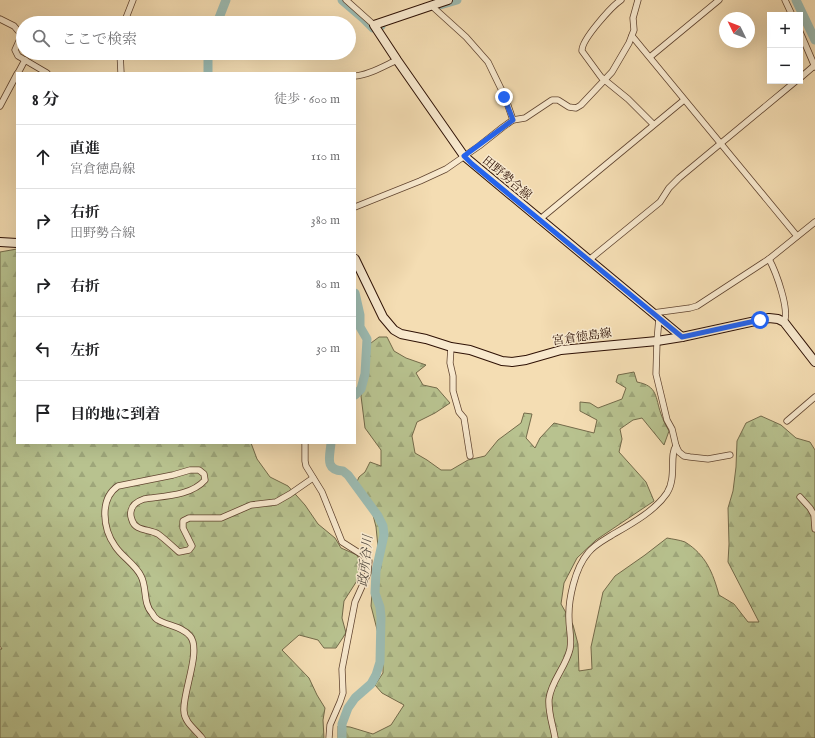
<!DOCTYPE html>
<html lang="ja">
<meta charset="utf-8">
<style>
:root{--surface:#fff;--page:#f2f2f2;--text:#202124;--muted:#757577;--line:#e0e0e0}
body{margin:0;font-family:"IM FELL English","Noto Serif JP",serif;background:var(--page);color:var(--text)}
.controls{position:absolute;right:12px;top:12px;display:grid;overflow:hidden;border-radius:0px;box-shadow:0 4px 16px #0002}
.controls button{width:36px;height:36px;display:grid;place-items:center;padding:0;border:0;border-bottom:1px solid var(--line);background:var(--surface);color:var(--text);font:20px sans-serif}
.compass{position:absolute;left:719px;top:12px;width:36px;height:36px;border-radius:50%;background:var(--surface);box-shadow:0 4px 16px #0002;rotate:313deg}
.stop{position:absolute;width:12px;height:12px;margin:-9px;border:3px solid #2563eb;border-radius:50%;background:#fff}
.stop.end{background:#2563eb;border-color:#fff;box-shadow:0 1px 4px #0008}
.list{margin:0;padding:0;list-style:none}
h2{display:flex;justify-content:space-between;align-items:center;height:52px;margin:0;padding:0 16px;font-size:17px}
h2 small{font-size:13px;font-weight:400;color:var(--muted)}
.list li{display:grid;grid-template-columns:26px 1fr auto;gap:12px;align-items:center;box-sizing:border-box;height:64px;padding:0 16px;border-top:1px solid var(--line)}
.list b{display:block;font-size:15px;white-space:nowrap}
.list p{margin:0;font-size:13px;white-space:nowrap;color:var(--muted)}
.list em{font-size:13px;font-style:normal;color:var(--muted)}
.icon{flex:none;width:22px;height:22px;fill:none;stroke:currentColor;stroke-width:2;stroke-linecap:round;stroke-linejoin:round}
.map{position:relative;flex:none;width:815px;height:738px;overflow:hidden}
.search{position:absolute;background:var(--surface);box-shadow:0 4px 16px #0002;left:16px;top:16px;width:340px;height:44px;display:flex;align-items:center;gap:10px;box-sizing:border-box;padding:0 14px;border-radius:22px;color:var(--muted);font-size:15px}
.panel{position:absolute;background:var(--surface);box-shadow:0 4px 16px #0002;left:16px;top:72px;width:340px;height:372px;border-radius:0px}
.map>svg:first-child{display:block}
.forest{fill:url(#forest-firs);stroke:#736a4a}
.lines{fill:none;stroke-linecap:round;stroke-linejoin:round}
.river{stroke:#9cbbb2;stroke-width:9}
.minor-casing{stroke:#604430;stroke-width:7}
.secondary-casing{stroke:#2e1105;stroke-width:10}
.minor{stroke:#f8e9ce;stroke-width:5.5}
.secondary{stroke:#f8e9ce;stroke-width:8}
.route{stroke:#2563eb;stroke-width:5}
.labels{text-anchor:middle;dominant-baseline:central;stroke-width:3;stroke-linejoin:round;paint-order:stroke}
.street-label{font-size:12px;fill:#2e1105;stroke:#f8e9ce}
.water-label{font-size:13px;font-style:italic;fill:#544c42;stroke:#f8e9ce}
</style>
<div class="map">
<svg width="815" height="738" viewBox="0 0 815 738">
<defs>
<pattern id="forest-firs" width="22" height="20" patternUnits="userSpaceOnUse"><rect width="22" height="20" fill="#b8c28f"/><path d="M5 1l3.5 6h-7zM16 11l3.5 6h-7z" fill="#9ea67a"/></pattern>
</defs>
<rect width="100%" height="100%" fill="#f4ddb3"/>
<filter id="stains"><feTurbulence type="fractalNoise" baseFrequency=".005" numOctaves="4"/><feColorMatrix values="0 0 0 0 .2 0 0 0 0 .09 0 0 0 0 .02 0 0 0 .5 -.17"/></filter>
<radialGradient id="worn" r=".72"><stop offset=".6" stop-color="#630" stop-opacity="0"/><stop offset="1" stop-color="#630" stop-opacity=".3"/></radialGradient>
<!-- forest -->
<g class="forest">
<polygon points="17,249 17,443 251,443 257,459 270,477 288,486 305,505 318,524 335,538 341,548 357,555 362,565 360,576 344,601 342,618 346,633 336,648 324,648 318,640 299,635 282,650 309,678 317,695 325,708 323,720 324,738 0,738 0,649 2,649 0,646 0,252"/>
<path d="M379,337H387L394,351L406,358L426,365L416,373L423,385L437,388L450,403L435,413L417,422L412,436L415,453L427,460L441,470H451L468,460L485,456L498,440L521,423L524,413L532,414L526,438L535,448L540,438L554,423L594,433L597,420L580,411V402L590,403L598,408L622,399L626,388L616,382L618,375L634,372L637,382C658,386 655,397 661,414C663,420 666,426 669,431L664,445L642,418L633,420L620,429L622,439L619,452L646,482L654,501L596,540L577,558L564,583L561,604L573,625L578,644L579,671L592,669L591,647L603,592L615,576L645,555L667,538C672,539 680,540 685,542C706,555 713,573 719,595L734,604L748,622H759L728,562L729,544L728,508L733,491L736,467L737,441L746,423L761,416L781,425L796,438L810,442L815,450V738H338V726L350,727L373,734L391,725L404,705L382,693L375,685L383,673V653L371,606L373,582L381,568L378,547L376,527L372,511L354,489L359,477L365,472L370,462L381,466V450L365,428L361,396L367,374V346Z"/>
</g>
<g class="lines">
<!-- river -->
<g class="river">
<polyline points="342,0 363,18 373,28 381,26"/>
<polyline points="796,0 815,40"/>
<polyline points="440,5 457,0"/>
<polyline points="217,23 226,0"/>
<polyline points="208,73 208,53"/>
<polyline points="355,293 360,315 360,327 367,339 365,374 361,389 355,395"/>
<path d="M331,443C330,456 324,470 343,471L348,475L378,516L383,526L384,535L376,571L375,593L380,607L381,617L380,662L376,675L371,684L355,698L348,708L342,724V738"/>
</g>
<!-- minor casing -->
<g class="minor-casing">
<g id="minor">
<polyline points="346,0 374,25"/>
<path d="M621,0C612,6 581,40 582,51L601,77L628,99L653,124"/>
<polyline points="785,0 792,15"/>
<polyline points="432,5 434,8 466,37 488,62 505,97 513,120"/>
<polyline points="0,19 14,26 20,33 20,39 15,50 18,56 47,73"/>
<polyline points="124,23 133,0"/>
<polyline points="800,32 815,67"/>
<polyline points="632,36 797,236"/>
<polyline points="120,53 121,73"/>
<polyline points="650,57 719,0"/>
<polyline points="18,73 25,60"/>
<path d="M355,76C369,75 384,66 397,60"/>
<polyline points="800,78 815,65"/>
<polyline points="0,106 17,74"/>
<polyline points="355,207 420,181 446,169 479,146 503,127 513,120 525,118 552,100 558,100 569,107 576,108 581,105 612,72 629,43 634,30 633,18 638,0"/>
<polyline points="539,220 684,100"/>
<path d="M769,259C776,272 790,310 784,322"/>
<polyline points="589,260 660,202 669,188 679,178 796,81"/>
<polyline points="653,313 690,308 697,306 769,259 815,222"/>
<polyline points="659,318 657,341 656,374 667,420 672,429 676,446 679,452 684,456 690,457 708,459 730,455"/>
<polyline points="451,347 450,363 453,376 453,391 459,412 464,418 470,456"/>
<polyline points="787,421 815,397"/>
<polyline points="305,443 305,461 306,466 322,492 342,542 364,556 369,561 368,573 355,602 342,669 343,693 340,702 330,725 329,738"/>
<polyline points="800,497 810,508 814,515 815,529"/>
<path d="M202,738C196,730 184,722 184,711C182,694 202,650 190,636C182,626 168,626 158,620C156,619 153,615 152,613C143,604 147,587 141,576C135,564 122,557 115,546C103,529 99,499 118,486L173,475L190,470H199L204,474L205,480C191,496 164,496 144,499C138,501 132,505 131,511C130,515 131,517 132,520C135,531 149,529 158,534C165,539 172,546 179,552L189,550L192,546L183,528V521L189,518H221L251,505L276,502L290,494L313,478"/>
<path d="M555,738C553,725 548,713 549,699C551,681 566,667 570,649C572,639 569,629 569,619C568,600 575,568 588,553C594,545 604,540 612,535C631,524 655,511 667,493C677,477 669,455 676,446"/>
</g>
</g>
<!-- secondary casing -->
<g class="secondary-casing">
<g id="secondary">
<polyline points="448,0 374,25 397,60 464,156 682,337"/>
<polyline points="0,242 17,243"/>
<polyline points="355,259 383,317 394,330 401,334 426,339 451,347 470,350 502,361 512,362 526,360 561,350 657,341 682,337 769,318 778,319 784,322 815,362"/>
</g>
</g>
<!-- minor -->
<use href="#minor" class="minor"/>
<!-- secondary -->
<use href="#secondary" class="secondary"/>
</g>
<g class="lines">
<!-- route -->
<polyline class="route" points="504,97 513,120 464,156 472,164 682,337 760,320"/>
</g>
<g class="labels">
<!-- street labels -->
<g class="street-label">
<text transform="translate(507 178) rotate(40)">田野勢合線</text>
<text transform="translate(582 337) rotate(-8)">宮倉徳島線</text>
</g>
<!-- water labels -->
<g class="water-label">
<text transform="translate(366 561) rotate(-84)">政所谷川</text>
</g>
</g>
<rect width="100%" height="100%" filter="url(#stains)"/>
<rect width="100%" height="100%" fill="url(#worn)"/>
</svg>
<div class="controls">
<button>+</button>
<button>−</button>
</div>
<svg class="compass" viewBox="-18 -18 36 36"><path d="M0-13l5 13h-10z" fill="#e53935"/><path d="M0 13l5-13h-10z" fill="#757577"/></svg>
<div class="stop" style="left:760px;top:320px"></div>
<div class="stop end" style="left:504px;top:97px"></div>
<div class="search"><svg class="icon" aria-label="search" viewBox="0 0 24 24"><circle cx="10" cy="10" r="6"/><path d="M15 15l6 6"/></svg>ここで検索</div>
<section class="panel">
<h2>8 分<small>徒歩 · 600 m</small></h2>
<ul class="list">
<li><svg class="icon" aria-label="ahead" viewBox="0 0 24 24"><path d="M12 20V5M6 11l6-6 6 6"/></svg><div><b>直進</b><p>宮倉徳島線</p></div><em>110 m</em></li>
<li><svg class="icon" aria-label="right" viewBox="0 0 24 24"><path d="M7 20v-9h11M14 6l5 5-5 5"/></svg><div><b>右折</b><p>田野勢合線</p></div><em>380 m</em></li>
<li><svg class="icon" aria-label="right" viewBox="0 0 24 24"><path d="M7 20v-9h11M14 6l5 5-5 5"/></svg><div><b>右折</b></div><em>80 m</em></li>
<li><svg class="icon" aria-label="left" viewBox="0 0 24 24"><path d="M17 20v-9H6M10 6l-5 5 5 5"/></svg><div><b>左折</b></div><em>30 m</em></li>
<li><svg class="icon" aria-label="arrive" viewBox="0 0 24 24"><path d="M6 21V4h12l-3 4 3 4H6"/></svg><div><b>目的地に到着</b></div></li>
</ul>
</section>
</div>
